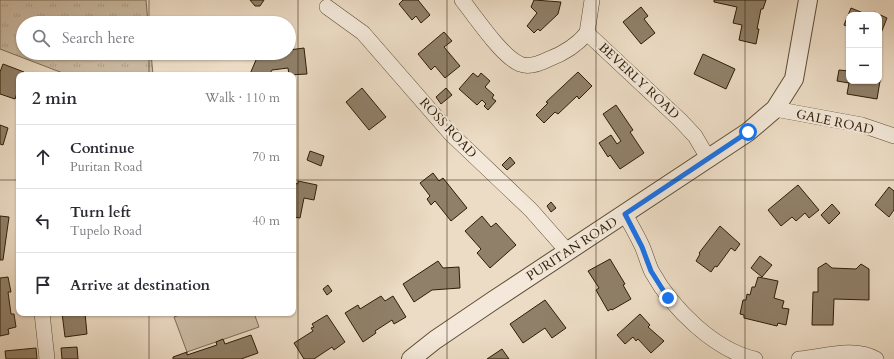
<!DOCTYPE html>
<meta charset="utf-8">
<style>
:root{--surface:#fff;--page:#f7f7f7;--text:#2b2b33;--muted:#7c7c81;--line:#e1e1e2}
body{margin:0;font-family:Cardo,serif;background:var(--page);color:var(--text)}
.controls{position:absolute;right:12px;top:12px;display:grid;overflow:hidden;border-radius:8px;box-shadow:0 1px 3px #0004}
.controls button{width:36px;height:36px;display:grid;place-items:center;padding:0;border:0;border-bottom:1px solid var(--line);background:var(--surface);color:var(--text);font:20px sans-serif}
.stop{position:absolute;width:12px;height:12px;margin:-9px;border:3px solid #1a73e8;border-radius:50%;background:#fff}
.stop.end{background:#1a73e8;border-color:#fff;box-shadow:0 1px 4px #0008}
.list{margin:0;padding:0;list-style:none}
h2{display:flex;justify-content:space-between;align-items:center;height:52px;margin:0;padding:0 16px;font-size:17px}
h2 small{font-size:13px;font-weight:400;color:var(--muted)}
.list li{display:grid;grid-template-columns:26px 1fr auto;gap:12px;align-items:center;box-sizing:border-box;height:64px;padding:0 16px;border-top:1px solid var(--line)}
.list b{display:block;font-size:15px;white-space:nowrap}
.list p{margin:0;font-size:13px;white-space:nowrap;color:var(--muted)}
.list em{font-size:13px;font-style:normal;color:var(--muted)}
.icon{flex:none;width:22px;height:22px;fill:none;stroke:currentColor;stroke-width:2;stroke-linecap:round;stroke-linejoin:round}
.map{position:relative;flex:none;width:894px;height:359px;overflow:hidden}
.search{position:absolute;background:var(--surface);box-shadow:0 1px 3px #0004;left:16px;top:16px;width:280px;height:44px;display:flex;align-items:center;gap:10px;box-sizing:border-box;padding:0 14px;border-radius:22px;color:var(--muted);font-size:15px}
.panel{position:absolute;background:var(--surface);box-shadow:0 1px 3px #0004;left:16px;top:72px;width:280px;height:244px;border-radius:8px}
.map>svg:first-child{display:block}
.grass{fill:url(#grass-tufts);stroke:#7c6c54}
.pitch{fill:#ccbca4;stroke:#7c6c54}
.building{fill:#908069;stroke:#2d1d05}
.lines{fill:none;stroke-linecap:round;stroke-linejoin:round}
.minor-casing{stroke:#5d4d35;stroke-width:16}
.tertiary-casing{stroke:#5d4d35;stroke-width:20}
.minor{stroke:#f3e8d9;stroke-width:15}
.tertiary{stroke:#f3e8d9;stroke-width:18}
.route{stroke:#1a73e8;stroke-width:5}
.grid{fill:none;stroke:#2d1d05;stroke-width:1;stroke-opacity:0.55}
.labels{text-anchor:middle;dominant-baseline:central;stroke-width:4;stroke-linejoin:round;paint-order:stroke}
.street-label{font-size:13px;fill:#2d1d05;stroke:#f3e8d9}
</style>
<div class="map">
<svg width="894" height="359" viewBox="0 0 894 359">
<defs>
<pattern id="grass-tufts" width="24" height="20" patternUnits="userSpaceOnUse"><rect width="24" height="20" fill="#ccbca4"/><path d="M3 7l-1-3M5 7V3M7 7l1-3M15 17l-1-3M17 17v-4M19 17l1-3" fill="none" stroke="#b0a18c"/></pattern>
</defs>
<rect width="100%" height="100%" fill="#ecdcc5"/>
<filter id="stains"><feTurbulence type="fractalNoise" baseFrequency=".005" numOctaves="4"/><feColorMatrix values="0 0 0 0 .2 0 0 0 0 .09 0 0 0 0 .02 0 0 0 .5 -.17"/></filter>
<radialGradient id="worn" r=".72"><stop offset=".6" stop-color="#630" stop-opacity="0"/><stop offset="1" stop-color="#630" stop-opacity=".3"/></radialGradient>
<!-- grass -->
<polygon class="grass" points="0,0 146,0 148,23 23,23 23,53 151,53 153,75 68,75 0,49"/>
<!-- pitch -->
<polygon class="pitch" points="185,313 254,313 259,327 187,352 174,317"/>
<!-- building -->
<g class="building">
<polygon points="250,0 264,0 260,6 255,6"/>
<polygon points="403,0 418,0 430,15 421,23 416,16 412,20 399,4"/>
<polygon points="534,0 561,2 558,14 540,31 538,29 534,33 527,26 537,13 531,7"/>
<polygon points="714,0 766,0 763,9 761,9 757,29 759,29 756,44 739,40 742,25 733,23 737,7 714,2"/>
<polygon points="641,7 648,16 644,19 655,33 641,44 623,22"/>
<polygon points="851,8 868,15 849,15 849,27 844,25"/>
<polygon points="874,12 887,18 879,38 879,15 873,15"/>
<polygon points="444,32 452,41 444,47 460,66 445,78 435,66 431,70 418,54"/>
<polygon points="304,48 307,74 289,75 288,68 272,70 269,75 250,74 259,53 289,53 289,50"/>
<polygon points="703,54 735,69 726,89 694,74"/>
<polygon points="3,64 24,72 23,75 19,75 19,87 15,99 0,94 0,72"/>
<polygon points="839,70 849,71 849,81 879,81 879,75 881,75 877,99 847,94 849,83 837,81"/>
<polygon points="578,72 592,86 579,99 577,96 558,114 555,112 544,123 536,115 548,103 546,102"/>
<polygon points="473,73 478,77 481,73 490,81 485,87 494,95 492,98 496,101 488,110 484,106 486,104 482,100 477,105 459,89"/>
<polygon points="362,88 386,117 369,130 346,102"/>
<polygon points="446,88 452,95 441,104 436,97"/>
<polygon points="616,105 633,130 630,132 644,153 620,169 610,155 608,157 599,143 611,135 617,144 621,141 603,114"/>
<polygon points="0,125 8,128 3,145 0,144"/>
<polygon points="310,151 324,156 321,166 307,160"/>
<polygon points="510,157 515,163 507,170 502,165"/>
<polygon points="433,173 439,181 443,178 467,208 451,221 435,201 431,205 427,199 430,196 420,183"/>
<polygon points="298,181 317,185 314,200 304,198 300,218 293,217 293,183 298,184"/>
<polygon points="798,185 819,210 809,218 805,213 796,221 792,217 781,226 768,210"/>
<polygon points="889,187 894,191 894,210 889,217 875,205"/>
<polygon points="551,202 556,208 551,212 547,206"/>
<polygon points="832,204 840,213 829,224 821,215"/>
<polygon points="0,216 9,217 3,260 0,260"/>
<polygon points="482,216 491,227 496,223 516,245 490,268 477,253 481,249 465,231"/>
<polygon points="720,226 740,244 735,251 731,248 717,267 715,266 711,272 696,261 700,254 699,253"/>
<polygon points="760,256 772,265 762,277 751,268"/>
<polygon points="610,259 625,284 623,285 631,299 612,310 611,309 608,311 596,290 599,288 588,271"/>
<polygon points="438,261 443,268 459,267 460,288 432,290 414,302 403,284"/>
<polygon points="826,263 832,268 856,269 861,264 869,269 869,300 834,299 833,325 812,325 813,292 818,292 818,268"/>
<polygon points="8,277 11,292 8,292 11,314 14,314 16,327 8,329 9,334 0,336 0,278"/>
<polygon points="758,277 778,281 774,298 784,301 782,308 789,309 786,325 778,323 777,326 744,318 744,315 740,314 743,300 746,300 747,294 750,295 752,287 755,287"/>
<polygon points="328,285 332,291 327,295 323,289"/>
<polygon points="381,296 385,301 393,296 406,317 394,324 392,320 375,331 376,333 363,342 345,313 358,305 360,309"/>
<polygon points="545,300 566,328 552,338 545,328 523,343 510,324"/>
<polygon points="62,313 85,313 87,334 65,337"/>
<polygon points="640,314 650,325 648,327 664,341 651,353 638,339 636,341 633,337 625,344 617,335"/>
<polygon points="327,315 345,342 334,350 332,347 314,359 304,359 294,343 313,331 311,328 314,327 312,324"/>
<polygon points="251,335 258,353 241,359 173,359 173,357 187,352 187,355 217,345 216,342 223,339 225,344"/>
<polygon points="77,347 78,359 62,359 61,348"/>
<polygon points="36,348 37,359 6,359 5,351"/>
<polygon points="502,349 509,359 487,359"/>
</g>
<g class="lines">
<!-- minor casing -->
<g class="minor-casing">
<g id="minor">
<path d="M462,0C475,16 502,57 520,64C529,68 541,63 549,59C565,53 576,46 587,33"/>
<polyline points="592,0 587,33 680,120 695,136 708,158"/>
<polyline points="327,7 363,33 451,134 531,210 568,252"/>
<polyline points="775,109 862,125 894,136"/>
<path d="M625,214C631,225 637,235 642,246C646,255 648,264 652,272C672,308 714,350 755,359"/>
<polyline points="42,313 47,359"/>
<path d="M799,359C824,357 853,346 876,359"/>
</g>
</g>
<!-- tertiary casing -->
<g class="tertiary-casing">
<polyline id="tertiary" points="411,359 435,340 494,300 748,132 775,109 794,79 808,0"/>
</g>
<!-- minor -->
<use href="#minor" class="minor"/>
<!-- tertiary -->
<use href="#tertiary" class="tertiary"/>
</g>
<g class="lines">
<!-- route -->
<polyline class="route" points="668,298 651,271 642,247 625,214 748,132"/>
</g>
<!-- grid -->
<path class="grid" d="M149,0V23M298,0V359M447,0V359M596,0V359M745,0V359M149,53V75M0,180H19M293,180H894M149,313V359"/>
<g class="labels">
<!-- street labels -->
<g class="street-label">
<text transform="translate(639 81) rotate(43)">BEVERLY ROAD</text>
<text transform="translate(835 122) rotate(12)">GALE ROAD</text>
<text transform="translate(448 128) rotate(47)">ROSS ROAD</text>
<text transform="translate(572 249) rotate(-33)">PURITAN ROAD</text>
</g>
</g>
<rect width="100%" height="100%" filter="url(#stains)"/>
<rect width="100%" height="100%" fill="url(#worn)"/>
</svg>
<div class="controls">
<button>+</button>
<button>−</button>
</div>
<div class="stop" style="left:748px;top:132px"></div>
<div class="stop end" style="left:668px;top:298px"></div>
<div class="search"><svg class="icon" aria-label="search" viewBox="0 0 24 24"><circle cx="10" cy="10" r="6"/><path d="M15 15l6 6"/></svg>Search here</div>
<section class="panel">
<h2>2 min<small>Walk · 110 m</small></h2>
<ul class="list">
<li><svg class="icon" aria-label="ahead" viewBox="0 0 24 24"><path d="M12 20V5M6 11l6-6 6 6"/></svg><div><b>Continue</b><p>Puritan Road</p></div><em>70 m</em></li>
<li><svg class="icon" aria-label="left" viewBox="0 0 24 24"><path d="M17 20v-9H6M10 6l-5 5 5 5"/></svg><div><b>Turn left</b><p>Tupelo Road</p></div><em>40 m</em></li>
<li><svg class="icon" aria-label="arrive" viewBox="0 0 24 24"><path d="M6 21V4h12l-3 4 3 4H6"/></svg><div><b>Arrive at destination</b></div></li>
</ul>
</section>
</div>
